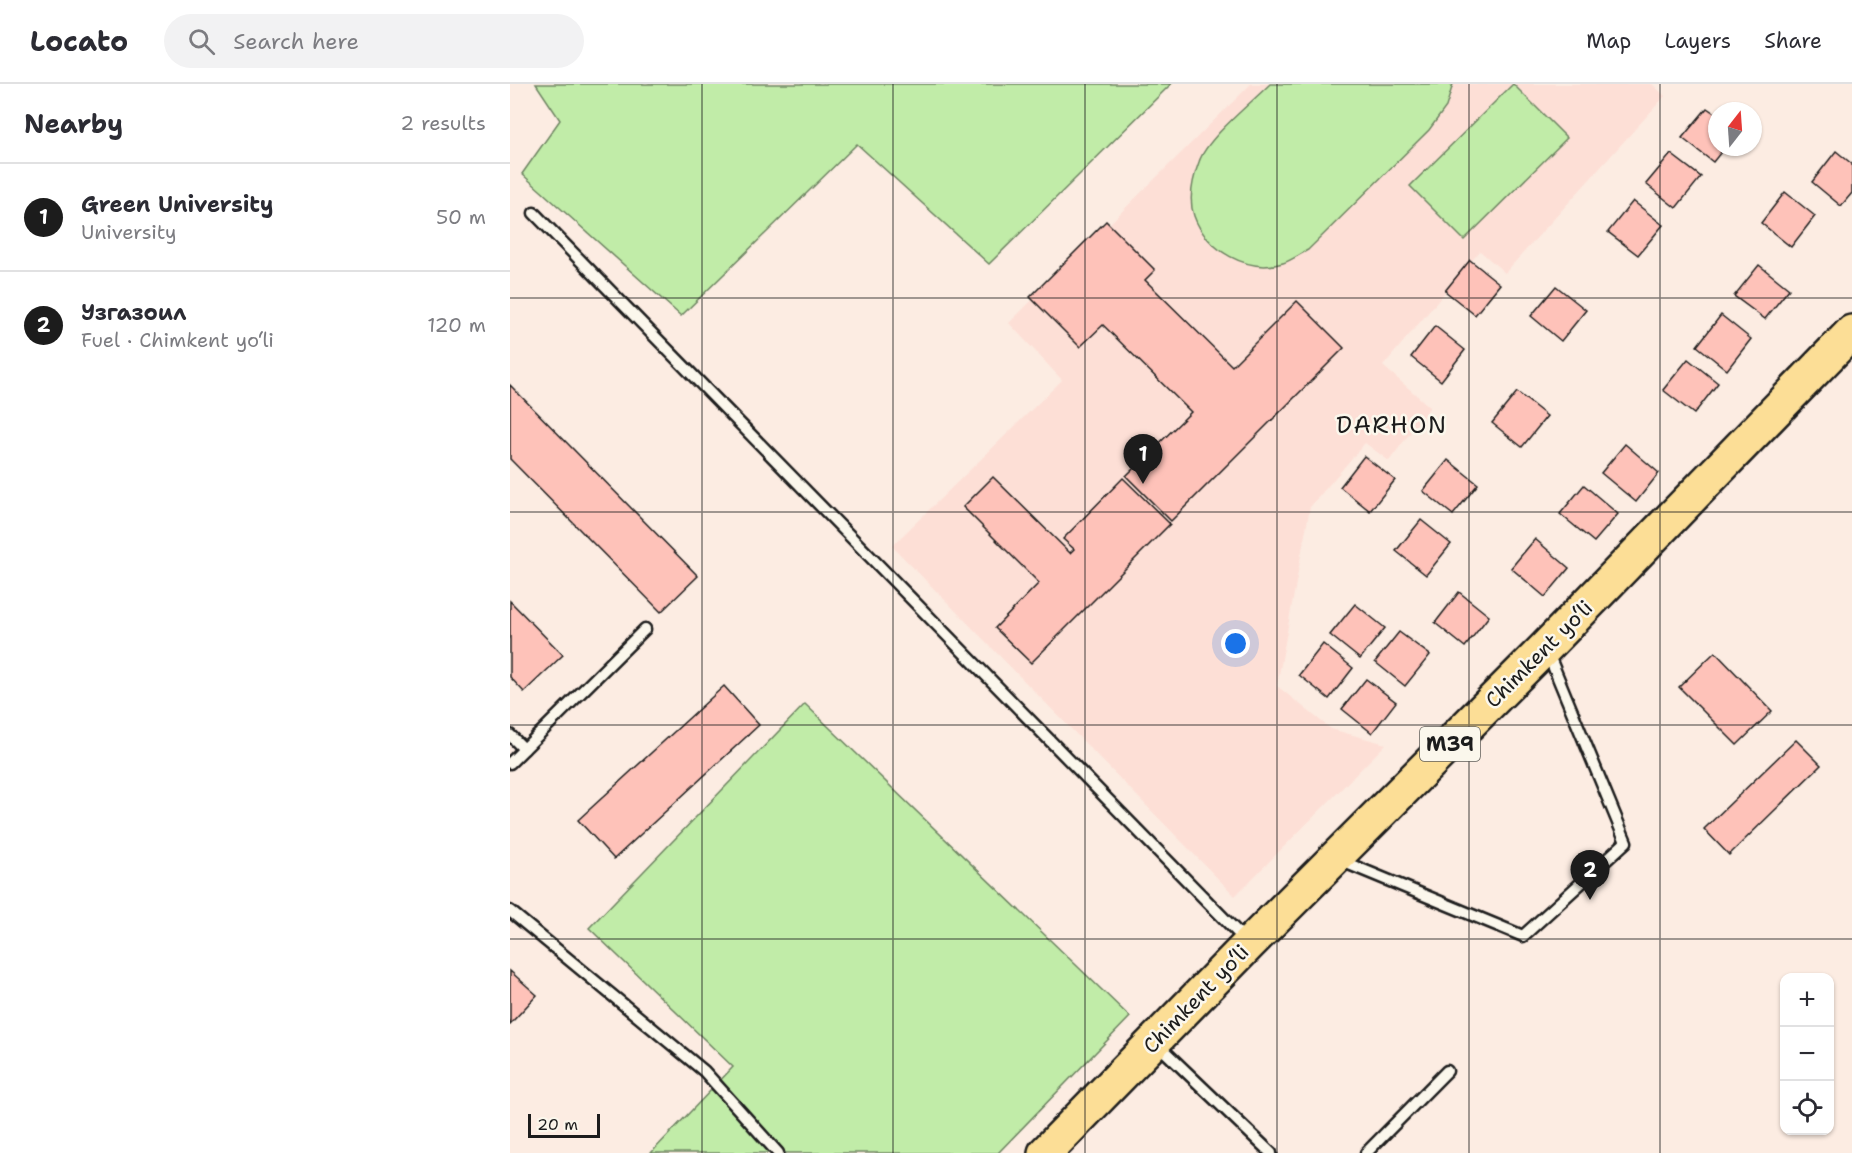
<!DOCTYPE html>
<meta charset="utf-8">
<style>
:root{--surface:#fff;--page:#f2f2f3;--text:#2b2b33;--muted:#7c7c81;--line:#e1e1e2;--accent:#1c1c1c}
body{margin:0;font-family:"Shantell Sans",sans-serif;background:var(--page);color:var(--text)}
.controls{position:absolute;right:18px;bottom:18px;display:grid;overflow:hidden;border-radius:12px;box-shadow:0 2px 4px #0004}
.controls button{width:54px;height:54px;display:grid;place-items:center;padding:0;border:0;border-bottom:2px solid var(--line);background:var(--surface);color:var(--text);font:30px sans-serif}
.compass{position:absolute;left:1198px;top:18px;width:54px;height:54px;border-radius:50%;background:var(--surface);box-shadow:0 2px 4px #0004;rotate:17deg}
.scale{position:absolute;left:18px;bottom:15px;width:72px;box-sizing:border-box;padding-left:6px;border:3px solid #1c1c1c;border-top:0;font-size:16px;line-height:21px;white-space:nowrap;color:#1c1c1c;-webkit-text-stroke:4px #fbf7ec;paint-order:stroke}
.you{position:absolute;left:726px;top:560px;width:21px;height:21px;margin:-15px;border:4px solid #fff;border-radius:50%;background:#1a73e8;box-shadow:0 0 0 9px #1a73e833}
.badge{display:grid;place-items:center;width:39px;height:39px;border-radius:50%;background:var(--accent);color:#fff;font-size:20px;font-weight:700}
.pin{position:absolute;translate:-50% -50px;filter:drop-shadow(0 2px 3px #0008)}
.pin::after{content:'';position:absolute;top:32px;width:21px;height:18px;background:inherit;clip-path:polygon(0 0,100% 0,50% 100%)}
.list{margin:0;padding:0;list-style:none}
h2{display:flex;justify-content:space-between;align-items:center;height:78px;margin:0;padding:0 24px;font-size:26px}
h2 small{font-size:20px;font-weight:400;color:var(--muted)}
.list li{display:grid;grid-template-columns:39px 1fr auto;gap:18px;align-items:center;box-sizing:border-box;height:108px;padding:0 24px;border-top:2px solid var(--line)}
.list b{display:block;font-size:22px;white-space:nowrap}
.list p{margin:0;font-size:20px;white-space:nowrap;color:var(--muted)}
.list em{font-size:20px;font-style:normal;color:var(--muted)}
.icon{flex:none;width:33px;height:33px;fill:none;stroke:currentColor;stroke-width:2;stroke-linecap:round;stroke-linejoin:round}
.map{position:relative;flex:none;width:1342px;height:1069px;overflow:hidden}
header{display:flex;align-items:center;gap:36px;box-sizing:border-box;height:84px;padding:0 30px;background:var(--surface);border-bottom:2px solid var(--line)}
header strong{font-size:28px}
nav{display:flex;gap:33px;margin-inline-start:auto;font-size:21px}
.search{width:420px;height:54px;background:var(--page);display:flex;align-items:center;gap:15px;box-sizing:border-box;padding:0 21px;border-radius:33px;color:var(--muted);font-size:22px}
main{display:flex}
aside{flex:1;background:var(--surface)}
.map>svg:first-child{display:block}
.built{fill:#fddfd6}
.green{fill:#c1eca8;stroke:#6e8462;stroke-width:1.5}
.building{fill:#fec2b9;stroke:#1c1c1c;stroke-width:1.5}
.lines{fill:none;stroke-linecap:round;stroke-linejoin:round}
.lane-casing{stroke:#1c1c1c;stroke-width:15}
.highway-casing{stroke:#1c1c1c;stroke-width:38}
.lane{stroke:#fbf7ec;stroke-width:10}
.highway{stroke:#fcde96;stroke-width:33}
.grid{fill:none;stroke:#1c1c1c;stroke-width:1.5;stroke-opacity:0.55}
.labels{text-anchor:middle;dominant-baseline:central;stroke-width:5;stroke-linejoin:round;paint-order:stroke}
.shield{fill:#fbf7ec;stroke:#5f5e5a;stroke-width:1.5}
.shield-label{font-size:20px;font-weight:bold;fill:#1c1c1c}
.street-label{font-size:21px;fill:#1c1c1c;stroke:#fbf7ec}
.quarter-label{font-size:24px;letter-spacing:1.5px;fill:#1c1c1c;stroke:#fbf7ec}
</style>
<header>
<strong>Locato</strong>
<div class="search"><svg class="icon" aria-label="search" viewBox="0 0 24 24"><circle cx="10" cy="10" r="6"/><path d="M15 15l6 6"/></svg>Search here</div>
<nav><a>Map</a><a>Layers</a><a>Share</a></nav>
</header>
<main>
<aside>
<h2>Nearby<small>2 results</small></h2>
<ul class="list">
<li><span class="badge">1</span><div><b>Green University</b><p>University</p></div><em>50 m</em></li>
<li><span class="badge">2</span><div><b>Узгазоил</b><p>Fuel · Chimkent yo‘li</p></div><em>120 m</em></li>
</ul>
</aside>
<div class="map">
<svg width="1342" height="1069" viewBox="0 0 1342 1069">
<rect width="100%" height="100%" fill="#fcece2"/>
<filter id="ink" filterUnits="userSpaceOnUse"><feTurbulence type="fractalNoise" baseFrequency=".0167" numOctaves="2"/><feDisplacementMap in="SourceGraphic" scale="12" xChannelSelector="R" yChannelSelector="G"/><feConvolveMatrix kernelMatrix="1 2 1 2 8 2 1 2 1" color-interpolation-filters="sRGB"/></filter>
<g filter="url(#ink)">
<!-- built -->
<polygon class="built" points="741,0 1142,0 1155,12 995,189 970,167 873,282 920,323 879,377 855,359 800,423 767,602 821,645 876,660 725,812 382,462 552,296 499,239"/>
<!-- green -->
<g class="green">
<polygon points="26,0 661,0 479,180 347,60 171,232 12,90 50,36"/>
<path d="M760,0H943L936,23L919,46L798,166C790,170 782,176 773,179C738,190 696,166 684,132C678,115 683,94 689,78C697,54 741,19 760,0Z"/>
<polygon points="1003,0 1057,54 954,156 900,102"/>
<polygon points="295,620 620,933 488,1069 141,1069 223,983 79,844"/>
</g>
<!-- building -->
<g class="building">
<polygon points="1197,24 1207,31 1207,63 1215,63 1203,78 1172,54"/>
<polygon points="1326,67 1342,80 1342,109 1331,122 1302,98"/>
<polygon points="1161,70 1191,93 1166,124 1136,100"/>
<polygon points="1275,108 1305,132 1281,163 1251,139"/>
<polygon points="1123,117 1153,141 1128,171 1098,148"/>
<polygon points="596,137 645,186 635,196 722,282 787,217 834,264 661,437 616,392 681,328 593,241 570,263 520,213"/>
<polygon points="960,176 990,200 965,231 935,207"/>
<polygon points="1249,181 1279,205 1255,235 1224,212"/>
<polygon points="1046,202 1076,226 1051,257 1021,232"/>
<polygon points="1211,231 1241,255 1217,286 1187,262"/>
<polygon points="925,242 955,266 931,297 901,273"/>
<polygon points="1178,275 1208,299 1184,330 1153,306"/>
<polygon points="0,301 188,492 151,528 0,375"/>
<polygon points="1007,308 1037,332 1012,363 982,339"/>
<polygon points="1115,360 1149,389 1126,418 1091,389"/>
<polygon points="854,372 885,396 860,427 830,403"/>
<polygon points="938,376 968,400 943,431 913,407"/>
<polygon points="483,393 560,469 564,465 553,455 613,394 660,440 521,579 485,544 529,499 453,423"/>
<polygon points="1074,401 1108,430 1084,458 1050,430"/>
<polygon points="911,436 941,460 916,491 886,467"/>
<polygon points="1025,455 1059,484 1035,513 1001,484"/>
<polygon points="949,508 979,532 955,563 925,539"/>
<polygon points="0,517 53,571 14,608 0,593"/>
<polygon points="845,520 875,544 850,575 820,551"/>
<polygon points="889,548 920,571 895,602 865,578"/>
<polygon points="813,560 843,584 819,615 789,591"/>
<polygon points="1205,568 1262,627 1227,661 1169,603"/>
<polygon points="856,595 886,618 862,649 832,625"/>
<polygon points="214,602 249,641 104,775 68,736"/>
<polygon points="1286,656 1311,681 1219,771 1194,745"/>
<polygon points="0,887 27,911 0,940"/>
</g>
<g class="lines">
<!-- lane casing -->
<g class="lane-casing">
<g id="lane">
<polyline points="24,129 737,858"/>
<polyline points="0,651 14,665"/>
<polyline points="0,679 135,545"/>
<polyline points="829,776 1013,852 1116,758 1037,567"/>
<polyline points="0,827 194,987 268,1069"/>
<polyline points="646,959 761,1069"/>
<polyline points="856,1069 937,987"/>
</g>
</g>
<!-- highway casing -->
<g class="highway-casing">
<polyline id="highway" points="535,1069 739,860 1035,564 1342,248"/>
</g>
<!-- lane -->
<use href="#lane" class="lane"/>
<!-- highway -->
<use href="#highway" class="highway"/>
</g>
</g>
<!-- grid -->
<path class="grid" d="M192,0V1069M383,0V1069M575,0V1069M767,0V1069M959,0V1069M1150,0V1069M0,214H1342M0,428H1342M0,641H1342M0,855H1342"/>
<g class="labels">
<!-- shield labels -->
<rect class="shield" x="910" y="643" width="60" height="34" rx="4.5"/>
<g class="shield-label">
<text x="940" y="660">M39</text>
</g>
<!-- street labels -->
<g class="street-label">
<text transform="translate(1029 570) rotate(-45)">Chimkent yo‘li</text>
<text transform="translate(686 915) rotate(-46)">Chimkent yo‘li</text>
</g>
<!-- quarter labels -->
<g class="quarter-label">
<text x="882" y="341">DARHON</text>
</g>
</g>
</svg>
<div class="controls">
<button>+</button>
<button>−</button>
<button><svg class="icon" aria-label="locate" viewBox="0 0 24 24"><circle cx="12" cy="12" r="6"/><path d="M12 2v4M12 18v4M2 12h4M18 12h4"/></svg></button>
</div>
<svg class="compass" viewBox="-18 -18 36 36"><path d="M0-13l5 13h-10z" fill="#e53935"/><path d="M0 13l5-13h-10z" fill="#7c7c81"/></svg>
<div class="scale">20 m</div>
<div class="you"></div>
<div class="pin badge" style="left:633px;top:400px">1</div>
<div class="pin badge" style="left:1080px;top:816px">2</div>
</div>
</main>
